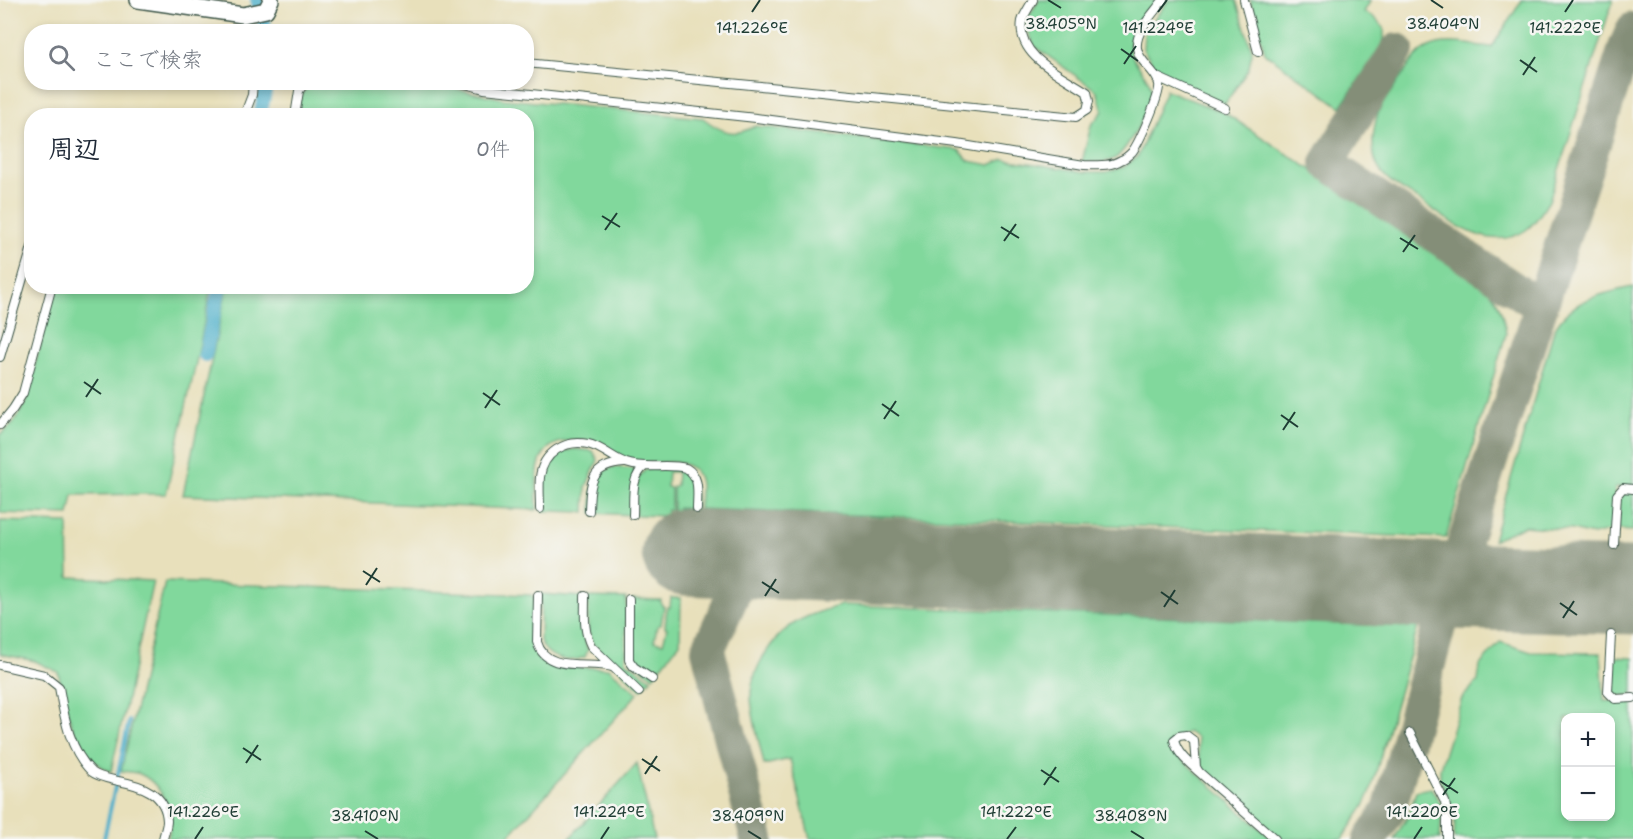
<!DOCTYPE html>
<html lang="ja">
<meta charset="utf-8">
<style>
:root{--surface:#fff;--page:#f6f6f7;--text:#1f2937;--muted:#747a83;--line:#e0e1e3}
body{margin:0;font-family:"Shantell Sans","Klee One",sans-serif;background:var(--page);color:var(--text)}
.controls{position:absolute;right:18px;bottom:18px;display:grid;overflow:hidden;border-radius:12px;box-shadow:0 3px 9px #0003}
.controls button{width:54px;height:54px;display:grid;place-items:center;padding:0;border:0;border-bottom:2px solid var(--line);background:var(--surface);color:var(--text);font:30px sans-serif}
.list{margin:0;padding:0;list-style:none}
h2{display:flex;justify-content:space-between;align-items:center;height:78px;margin:0;padding:0 24px;font-size:26px}
h2 small{font-size:20px;font-weight:400;color:var(--muted)}
.icon{flex:none;width:33px;height:33px;fill:none;stroke:currentColor;stroke-width:2;stroke-linecap:round;stroke-linejoin:round}
.map{position:relative;flex:none;width:1633px;height:839px;overflow:hidden}
.search{position:absolute;background:var(--surface);box-shadow:0 3px 9px #0003;left:24px;top:24px;width:510px;height:66px;display:flex;align-items:center;gap:15px;box-sizing:border-box;padding:0 21px;border-radius:24px;color:var(--muted);font-size:22px}
.panel{position:absolute;background:var(--surface);box-shadow:0 3px 9px #0003;left:24px;top:108px;width:510px;height:186px;border-radius:24px}
.map>svg:first-child{display:block}
.grass{fill:#81d89c;stroke:#508a68;stroke-width:1.5;fill-rule:evenodd}
.lines{fill:none;stroke-linecap:round;stroke-linejoin:round}
.stream{stroke:#4bafca;stroke-width:4}
.canal{stroke:#4bafca;stroke-width:14}
.taxiway{stroke:#848e78;stroke-width:34}
.runway{stroke:#848e78;stroke-width:87}
.service-casing{stroke:#3d5548;stroke-width:10}
.minor-casing{stroke:#3d5548;stroke-width:18}
.service{stroke:#fff;stroke-width:8}
.minor{stroke:#fff;stroke-width:15}
.ticks{fill:none;stroke:#1f3d34;stroke-width:2}
.ticks-label{font-size:15px;text-anchor:middle;fill:#1f3d34;stroke:#f6f6f2;stroke-width:5;stroke-linejoin:round;paint-order:stroke}
</style>
<div class="map">
<svg width="1633" height="839" viewBox="0 0 1633 839">
<rect width="100%" height="100%" fill="#f6f6f2"/>
<filter id="ink" filterUnits="userSpaceOnUse"><feTurbulence type="fractalNoise" baseFrequency=".0167" numOctaves="2"/><feDisplacementMap in="SourceGraphic" scale="12" xChannelSelector="R" yChannelSelector="G"/><feConvolveMatrix kernelMatrix="1 2 1 2 8 2 1 2 1" color-interpolation-filters="sRGB"/></filter>
<filter id="wash" filterUnits="userSpaceOnUse"><feTurbulence type="fractalNoise" baseFrequency=".008" numOctaves="4" result="noise"/><feDisplacementMap in="SourceGraphic" scale="24" xChannelSelector="R" yChannelSelector="G"/><feGaussianBlur stdDeviation="1.35" result="paint"/><feColorMatrix in="noise" values="0 0 0 0 0 0 0 0 0 0 0 0 0 0 0 0 0 1.4 0 .05"/><feComposite in="paint" operator="in"/></filter>
<g filter="url(#wash)">
<rect width="100%" height="100%" fill="#e8e0bb"/>
<!-- grass -->
<g class="grass">
<path d="M1039,0H1157C1149,12 1132,29 1130,43C1128,62 1150,73 1152,92C1154,104 1125,153 1114,159C1105,164 1092,162 1082,162L1091,125L1103,111L1097,91L1034,46L1025,22Z"/>
<polygon points="1168,0 1236,0 1252,50 1249,68 1225,104 1161,76 1143,49 1144,34"/>
<polygon points="1250,0 1371,0 1364,12 1375,18 1384,28 1384,42 1341,107 1265,53"/>
<path d="M1522,0H1613L1549,201C1542,211 1536,223 1526,230C1489,255 1449,220 1419,200C1406,191 1384,181 1377,165C1370,149 1373,122 1381,107C1386,97 1395,87 1401,77C1409,66 1417,52 1429,47C1448,38 1472,46 1492,47Z"/>
<path d="M310,83H428L504,99L703,118C721,132 734,138 755,126L959,150L969,161L990,165L1004,159L1086,172H1106L1124,167L1138,156L1166,90L1225,113L1482,282C1497,296 1503,313 1506,334L1446,538L699,509C699,496 704,479 693,469C677,456 653,466 634,462C620,459 611,447 597,443C589,440 579,440 570,441C531,442 537,482 537,510L183,495L227,287L526,286V116L297,115L299,99Z"/>
<polygon points="55,287 211,287 198,354 166,494 73,495 69,515 0,513 0,435 13,424 25,404"/>
<path d="M1633,287V487H1615L1613,530L1593,535L1572,530L1524,526L1493,540L1554,330C1569,300 1603,293 1633,287Z"/>
<path d="M575,449L593,451L598,460L586,487L585,512L543,511C543,486 540,474 556,453Z"/>
<polygon points="613,467 637,469 631,515 592,513 592,490 599,473"/>
<path d="M648,468C689,469 695,463 695,509L678,508L677,511L673,510V487L676,486L677,472H668L667,487L671,488V510H667L666,516L635,515C636,498 632,477 648,468Z"/>
<polygon points="1627,491 1633,491 1633,531 1618,530 1619,497"/>
<path d="M0,521L68,523L69,577L153,581L111,772C71,753 68,711 58,672L35,661L0,654Z"/>
<path d="M165,582L532,595L535,600L534,642L536,652L552,664L563,667L608,668L638,693L506,839H168C174,815 164,785 140,774C135,772 127,772 121,771Z"/>
<path d="M541,594L582,597L580,628L588,650L585,657C568,664 547,659 540,641Z"/>
<polygon points="588,597 626,598 626,661 651,679 641,690 592,643 588,631"/>
<polygon points="671,598 681,598 680,643 653,677 631,659 632,599 661,600 661,604 664,607 661,625 657,626 654,641 663,643 667,628 665,627 667,607 670,607"/>
<path d="M842,605L1418,627L1370,793L1364,806L1342,839H1280L1201,771L1197,738L1188,732L1171,740L1172,751L1272,839H810L790,759L764,765C760,743 750,713 751,692C752,680 758,666 763,657C783,623 806,615 842,605Z"/>
<path d="M1500,642L1531,652L1601,653L1604,701H1633V839H1454L1455,816L1440,779V768L1462,698L1478,681L1480,665ZM1566,718H1610V816H1566Z"/>
<polygon points="1613,657 1633,658 1633,690 1631,695 1617,696 1612,689"/>
<polygon points="637,763 654,839 569,839"/>
<polygon points="1431,788 1442,806 1440,839 1394,839 1409,815 1416,791"/>
</g>
<g class="lines">
<!-- stream -->
<polyline class="stream" points="104,839 129,721"/>
<!-- canal -->
<g class="canal">
<polyline points="257,0 267,32"/>
<polyline points="260,116 267,82"/>
<polyline points="205,355 220,286"/>
</g>
<!-- taxiway -->
<g class="taxiway">
<polyline points="1541,307 1626,45 1633,29"/>
<polyline points="751,555 708,650 757,839"/>
<polyline points="1370,839 1389,811 1450,586 1541,307 1327,163 1397,50"/>
</g>
<!-- runway -->
<polyline class="runway" points="685,552 1450,586 1633,591"/>
</g>
</g>
<g filter="url(#ink)">
<g class="lines">
<!-- service casing -->
<g class="service-casing">
<g id="service">
<polyline points="1244,0 1258,52"/>
<path d="M526,63L1076,117L1087,110L1089,101L1087,92C1062,75 1016,57 1022,21C1024,14 1030,6 1033,0"/>
<polyline points="1157,77 1225,108"/>
<path d="M457,82L484,89L756,118L957,144L1084,165C1096,165 1110,167 1121,160C1124,159 1129,155 1132,152C1139,143 1161,94 1159,84C1156,70 1139,63 1137,48C1135,31 1154,13 1163,0"/>
<polyline points="244,116 252,95 253,82"/>
<polyline points="295,116 299,91 305,82"/>
<polyline points="0,357 32,247"/>
<polyline points="0,425 13,409 23,393 52,286"/>
<path d="M540,509C540,499 539,487 540,477C543,453 565,439 588,444C602,447 612,458 626,463C645,470 667,463 686,468C701,477 697,493 697,509"/>
<path d="M589,511C590,482 591,465 624,463"/>
<path d="M633,515C634,497 630,478 645,466"/>
<polyline points="1614,545 1617,495 1623,488 1633,489"/>
<path d="M538,595L537,642C546,674 589,660 612,667"/>
<path d="M585,596C585,614 583,630 591,646L639,692"/>
<polyline points="629,599 629,660 634,667 652,679"/>
<polyline points="1611,635 1608,692 1615,699 1633,698"/>
<path d="M0,665L44,675L59,687C64,716 69,750 92,772C98,777 110,779 118,781C141,785 166,793 167,821C167,826 164,834 163,839"/>
<polyline points="1410,733 1445,802 1447,813 1447,839"/>
<path d="M1199,772L1196,767L1194,741L1186,735L1179,736L1174,740C1177,754 1189,763 1199,772L1275,839"/>
</g>
</g>
<!-- minor casing -->
<g class="minor-casing">
<polyline id="minor" points="138,0 243,15 266,10 271,0"/>
</g>
<!-- service -->
<use href="#service" class="service"/>
<!-- minor -->
<use href="#minor" class="minor"/>
</g>
</g>
<!-- ticks -->
<path class="ticks" d="M1048,0L1061,8M1431,0L1443,8M752,12L760,0M1158,12L1167,0M1565,12L1573,0M1121,49L1138,61M1520,60L1537,72M1124,64L1136,46M1523,75L1535,57M602,216L620,227M1001,227L1019,238M605,230L617,213M1400,238L1418,249M1004,241L1016,224M1403,252L1415,235M84,382L101,394M483,393L500,405M86,397L98,379M882,404L899,416M485,408L497,390M1281,415L1298,427M884,419L896,401M1283,430L1295,412M363,571L380,582M762,582L779,593M366,585L377,568M1161,592L1178,604M765,596L776,579M1560,603L1577,615M1164,607L1175,590M1563,618L1574,601M243,748L261,760M642,759L660,771M246,763L258,745M1041,770L1059,782M645,774L657,756M1440,781L1458,793M1044,785L1056,767M1443,795L1455,778M365,831L378,839M748,831L761,839M1131,831L1144,839M195,839L203,827M601,839L609,827M1007,839L1016,827M1414,839L1422,827"/>
<g class="ticks-label">
<text x="1061" y="29">38.405°N</text>
<text x="1443" y="29">38.404°N</text>
<text x="752" y="33">141.226°E</text>
<text x="1158" y="33">141.224°E</text>
<text x="1565" y="33">141.222°E</text>
<text x="203" y="817">141.226°E</text>
<text x="609" y="817">141.224°E</text>
<text x="1016" y="817">141.222°E</text>
<text x="1422" y="817">141.220°E</text>
<text x="365" y="821">38.410°N</text>
<text x="748" y="821">38.409°N</text>
<text x="1131" y="821">38.408°N</text>
</g>
</svg>
<div class="controls">
<button>+</button>
<button>−</button>
</div>
<div class="search"><svg class="icon" aria-label="search" viewBox="0 0 24 24"><circle cx="10" cy="10" r="6"/><path d="M15 15l6 6"/></svg>ここで検索</div>
<section class="panel">
<h2>周辺<small>0件</small></h2>
<ul class="list">
</ul>
</section>
</div>
